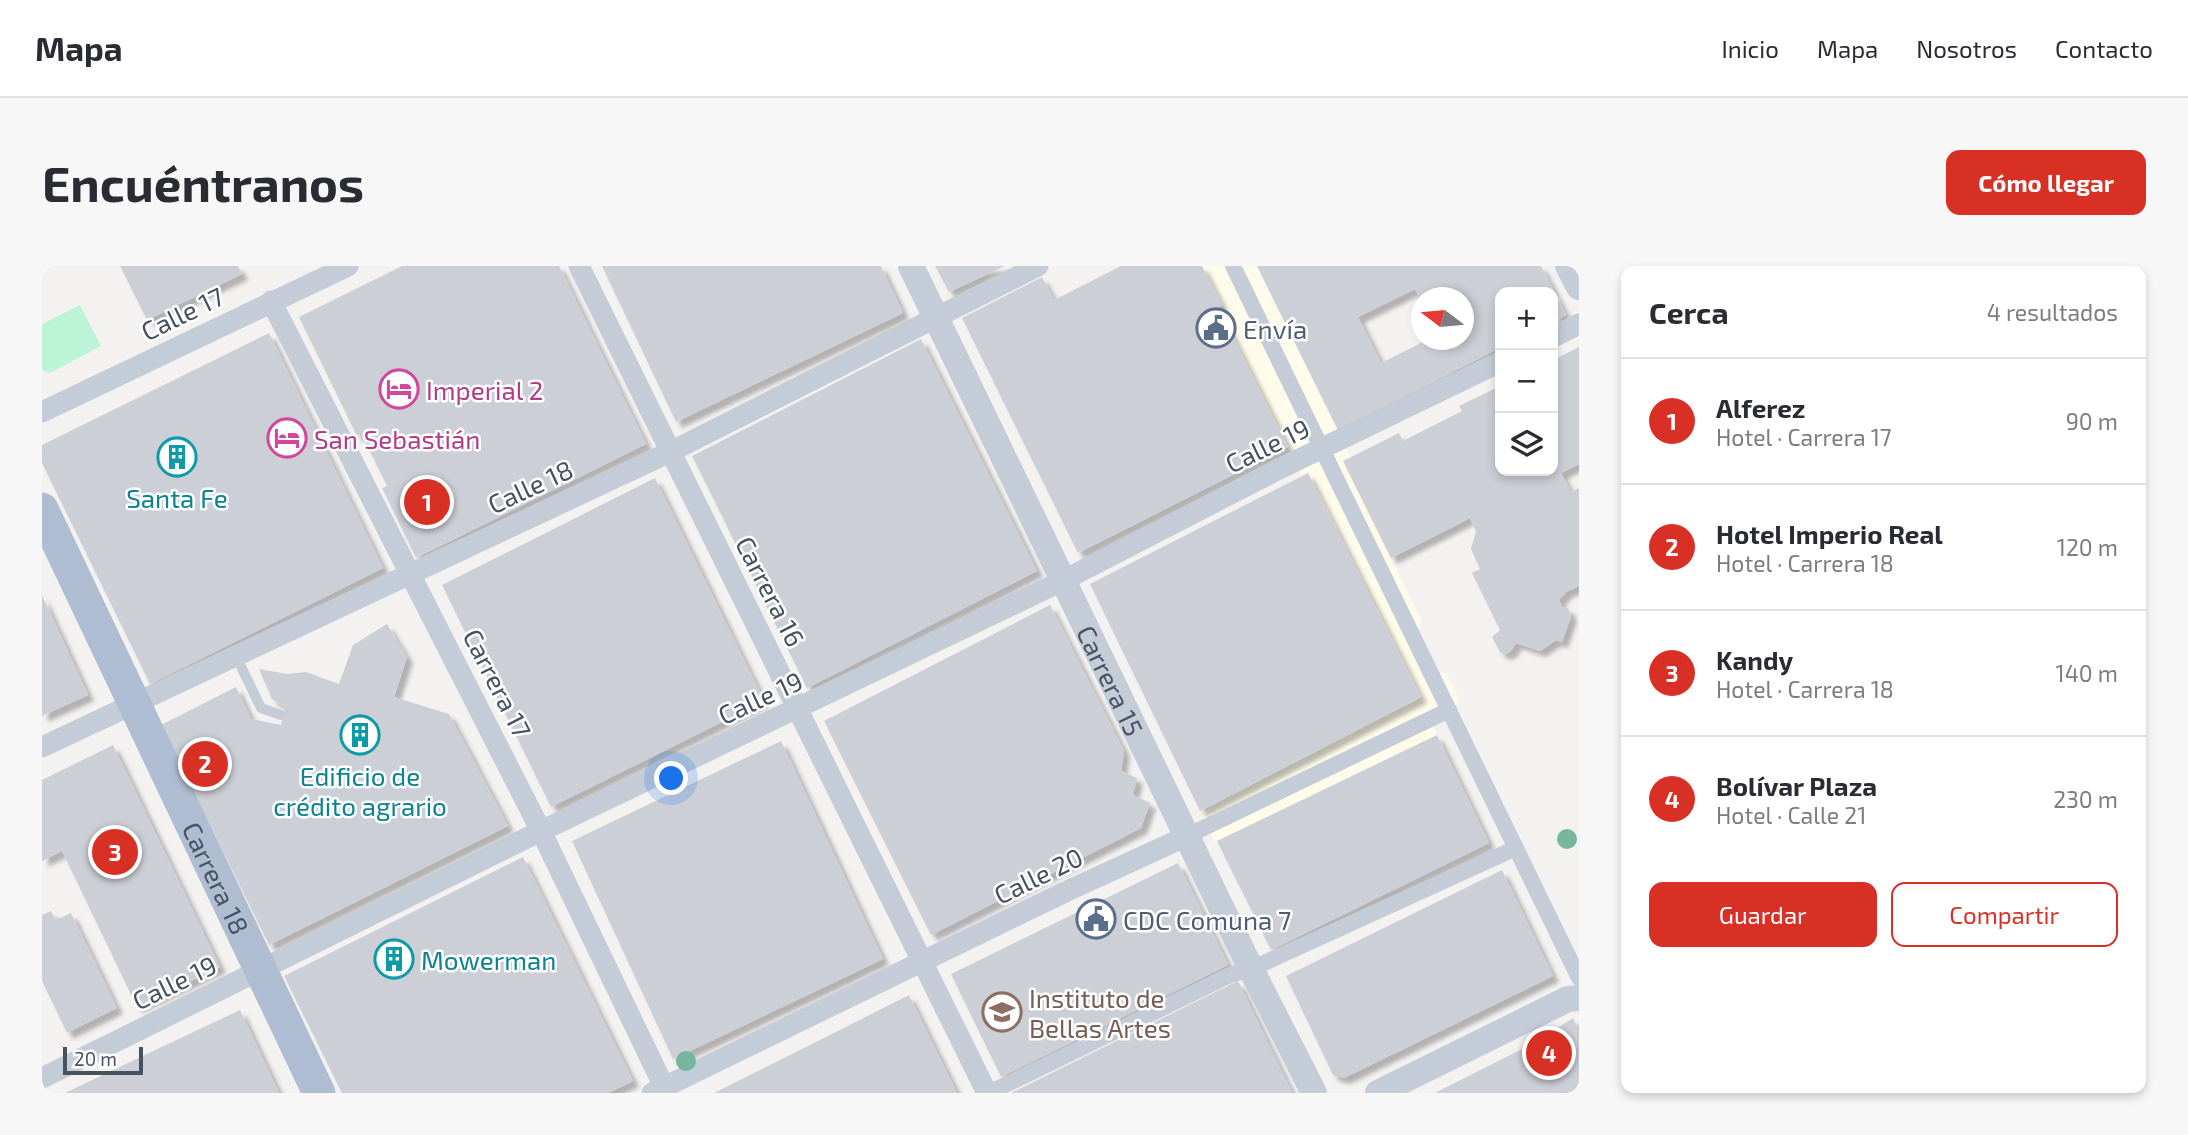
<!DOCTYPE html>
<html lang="es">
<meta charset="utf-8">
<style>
:root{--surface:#fff;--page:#f7f7f7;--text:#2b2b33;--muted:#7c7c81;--line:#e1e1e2;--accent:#d93025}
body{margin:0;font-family:"Exo 2",sans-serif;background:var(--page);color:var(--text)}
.controls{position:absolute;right:21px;top:21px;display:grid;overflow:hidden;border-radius:14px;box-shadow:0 4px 10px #0003}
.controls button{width:63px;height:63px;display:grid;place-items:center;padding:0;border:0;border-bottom:2px solid var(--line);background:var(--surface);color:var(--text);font:35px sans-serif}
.compass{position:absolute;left:1369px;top:21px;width:63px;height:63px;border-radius:50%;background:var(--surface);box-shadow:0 4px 10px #0003;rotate:286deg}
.scale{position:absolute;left:21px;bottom:18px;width:80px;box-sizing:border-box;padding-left:7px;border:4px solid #475261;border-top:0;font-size:19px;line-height:24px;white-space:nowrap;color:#475261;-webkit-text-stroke:5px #fff;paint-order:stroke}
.you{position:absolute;left:630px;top:513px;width:24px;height:24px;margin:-18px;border:5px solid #fff;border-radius:50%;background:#1a73e8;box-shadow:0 0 0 10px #1a73e833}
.badge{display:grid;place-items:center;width:46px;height:46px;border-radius:50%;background:var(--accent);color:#fff;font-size:23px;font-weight:700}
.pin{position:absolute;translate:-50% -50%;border:4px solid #fff;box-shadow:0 2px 7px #0006}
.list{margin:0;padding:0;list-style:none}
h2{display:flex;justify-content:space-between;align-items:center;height:91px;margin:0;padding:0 28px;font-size:30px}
h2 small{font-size:23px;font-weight:400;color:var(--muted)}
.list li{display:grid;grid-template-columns:46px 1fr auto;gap:21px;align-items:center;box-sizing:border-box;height:126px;padding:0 28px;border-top:2px solid var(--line)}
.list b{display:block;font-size:26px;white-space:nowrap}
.list p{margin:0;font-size:23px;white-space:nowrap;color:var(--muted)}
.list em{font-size:23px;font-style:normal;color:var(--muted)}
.actions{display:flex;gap:14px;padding:21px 28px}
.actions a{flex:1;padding:16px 0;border:2px solid var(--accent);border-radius:14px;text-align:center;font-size:24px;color:var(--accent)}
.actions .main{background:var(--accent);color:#fff}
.icon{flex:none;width:38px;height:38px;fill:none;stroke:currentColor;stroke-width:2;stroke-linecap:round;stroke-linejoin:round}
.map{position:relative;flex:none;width:1537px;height:827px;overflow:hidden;border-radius:14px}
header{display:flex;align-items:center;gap:42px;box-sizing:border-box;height:98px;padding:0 35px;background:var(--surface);border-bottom:2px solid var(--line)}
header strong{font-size:33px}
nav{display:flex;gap:38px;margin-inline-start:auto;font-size:24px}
.intro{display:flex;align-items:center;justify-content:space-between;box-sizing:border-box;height:168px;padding:0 42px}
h1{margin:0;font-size:49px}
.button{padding:18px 32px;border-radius:14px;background:var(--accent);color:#fff;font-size:24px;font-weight:700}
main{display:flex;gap:42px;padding:0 42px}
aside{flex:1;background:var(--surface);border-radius:14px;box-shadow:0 4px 10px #0003}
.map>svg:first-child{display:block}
.commercial{fill:#fefbeb}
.green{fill:#bcf4d8}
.building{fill:#cdcfd7;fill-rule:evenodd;filter:url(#shadow)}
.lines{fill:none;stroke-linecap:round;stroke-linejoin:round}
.service{stroke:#c4ccd7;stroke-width:10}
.pedestrian{stroke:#c4ccd7;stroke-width:16}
.minor{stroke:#c4ccd7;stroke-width:21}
.tertiary{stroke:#c4ccd7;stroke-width:26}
.primary{stroke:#afbdd2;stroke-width:33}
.tree{fill:#76b69c}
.labels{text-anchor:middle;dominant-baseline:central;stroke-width:5;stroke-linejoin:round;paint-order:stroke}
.street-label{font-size:26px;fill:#475261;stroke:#fff}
.service-label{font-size:26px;fill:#4e5e75;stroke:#fff;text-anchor:start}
.hotel-label{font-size:26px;fill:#b23c85;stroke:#fff;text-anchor:start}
.culture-label{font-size:26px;fill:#0d838f;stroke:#fff}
.education-label{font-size:26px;fill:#785e54;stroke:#fff;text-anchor:start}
</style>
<header>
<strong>Mapa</strong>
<nav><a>Inicio</a><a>Mapa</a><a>Nosotros</a><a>Contacto</a></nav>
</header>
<div class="intro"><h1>Encuéntranos</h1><a class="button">Cómo llegar</a></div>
<main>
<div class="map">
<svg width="1537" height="827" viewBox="0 0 1537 827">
<defs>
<filter id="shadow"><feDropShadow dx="6" dy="6" stdDeviation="2" flood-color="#0004"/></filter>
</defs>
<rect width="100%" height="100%" fill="#f4f1f1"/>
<!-- commercial -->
<polygon class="commercial" points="1160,0 1215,0 1309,191 1302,195 1380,356 1371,369 1388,404 1405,408 1419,437 1388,453 1395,469 1173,577 1158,545 1379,431 1266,207 1260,210 1176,41 1179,39"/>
<!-- green -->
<polygon class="green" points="38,39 59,80 8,107 0,104 0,58"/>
<!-- building -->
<g class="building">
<polygon points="78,0 196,0 200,8 105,54"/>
<polygon points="360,0 517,0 604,178 374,292 340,222 345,220 319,167 315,170 257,51"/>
<polygon points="560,0 839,0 861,47 634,156"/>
<polygon points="893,0 963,0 907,26"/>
<polygon points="1079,0 1160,0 1180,39 1176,41 1246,181 1036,287 920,52 1000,11 1012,34"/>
<path d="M1215,0H1499L1524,49L1511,55V26H1458V82L1296,164ZM1373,23L1380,36V32H1422V74H1385L1339,97L1316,51Z"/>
<polygon points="227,67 341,302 108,418 0,197 0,179"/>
<polygon points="879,73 995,305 765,422 650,190"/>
<polygon points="1537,81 1537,198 1519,207 1529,226 1537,222 1537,320 1524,326 1517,334 1520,341 1526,342 1529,350 1520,376 1514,374 1498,385 1474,377 1469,385 1464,388 1458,386 1450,371 1458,364 1430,307 1438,303 1429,283 1434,265 1428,252 1349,292 1301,195 1357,167 1361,175 1420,145 1417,140 1458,120 1458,205 1511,205 1511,94"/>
<polygon points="1266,207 1379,431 1158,545 1048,318"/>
<polygon points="613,212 722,435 509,541 400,319"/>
<polygon points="0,329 46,429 0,450"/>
<polygon points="1008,339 1082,485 1079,505 1095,512 1091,529 1108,537 1099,562 889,669 782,455"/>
<polygon points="345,358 365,391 352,431 407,448 466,560 227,679 119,459 194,421 209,453 239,459 243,441 230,433 217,403 245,408 264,406 297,418 311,379"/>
<polygon points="1395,469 1447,577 1229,684 1175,575"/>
<polygon points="739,475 841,693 631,793 530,575"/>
<polygon points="71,479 178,701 95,741 20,585 0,595 0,514"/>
<polygon points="481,591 591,815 566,827 300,827 242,710"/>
<polygon points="1136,597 1186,699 959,811 909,708"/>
<polygon points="1460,604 1511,710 1302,812 1291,809 1244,710"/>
<polygon points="9,645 14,654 29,647 75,742 25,767 0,715 0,649"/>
<polygon points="1196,715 1250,827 969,827 1141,742"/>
<polygon points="867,729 915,827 672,827 760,783"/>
<polygon points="198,744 237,827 23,827 90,795"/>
<polygon points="1531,752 1537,765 1537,827 1393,827 1488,779"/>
</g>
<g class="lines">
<!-- service -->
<polyline class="service" points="194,390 219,442 239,449"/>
<!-- pedestrian -->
<g class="pedestrian">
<polyline points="1191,0 1537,712"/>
<polyline points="1145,570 1407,444"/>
<polyline points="947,827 1188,709 1209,703 1474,582"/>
</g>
<!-- minor -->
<g class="minor">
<polyline points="537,0 945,827"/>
<polyline points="229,35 499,565 625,827"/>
<polyline points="1511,71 1537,58"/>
<polyline points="0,146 306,0"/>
<polyline points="0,481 628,186 996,0"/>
<polyline points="0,812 499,565 1022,314 1237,203 1458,96"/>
<polyline points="610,827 1023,626 1145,570"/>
</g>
<!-- tertiary -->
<g class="tertiary">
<path id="s1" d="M869,0L1209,703L1272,827"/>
<polyline points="1526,0 1537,21"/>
<polyline points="1336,827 1526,733 1537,732"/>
</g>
<!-- primary -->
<path class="primary" id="s2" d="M0,243L277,827"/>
</g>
<!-- trees -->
<g class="tree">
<circle cx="1525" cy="573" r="10"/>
<circle cx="644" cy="795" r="10"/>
</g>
<!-- icons -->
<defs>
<g id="civic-ring" transform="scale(2.0125)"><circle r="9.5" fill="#fff" stroke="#5c6f8a" stroke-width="1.5"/><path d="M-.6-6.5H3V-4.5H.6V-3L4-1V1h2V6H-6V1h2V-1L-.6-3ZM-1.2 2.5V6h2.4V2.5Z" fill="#5c6f8a"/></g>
<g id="hotel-ring" transform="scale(2.0125)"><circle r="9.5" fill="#fff" stroke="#d1479c" stroke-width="1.5"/><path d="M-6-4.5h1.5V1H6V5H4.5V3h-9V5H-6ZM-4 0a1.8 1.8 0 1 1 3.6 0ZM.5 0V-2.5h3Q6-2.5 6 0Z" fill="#d1479c"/></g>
<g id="building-ring" transform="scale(2.0125)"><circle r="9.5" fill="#fff" stroke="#0f9aa8" stroke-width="1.5"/><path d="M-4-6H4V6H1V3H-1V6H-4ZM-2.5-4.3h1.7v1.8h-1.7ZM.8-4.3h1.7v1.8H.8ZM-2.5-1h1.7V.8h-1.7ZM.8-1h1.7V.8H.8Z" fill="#0f9aa8"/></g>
<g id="university-ring" transform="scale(2.0125)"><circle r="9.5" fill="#fff" stroke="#8d6e63" stroke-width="1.5"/><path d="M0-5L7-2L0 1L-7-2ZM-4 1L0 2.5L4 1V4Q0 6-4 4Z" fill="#8d6e63"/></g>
</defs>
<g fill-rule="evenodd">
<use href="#civic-ring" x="1174" y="62"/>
<use href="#hotel-ring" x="357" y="123"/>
<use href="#hotel-ring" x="245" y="172"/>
<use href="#building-ring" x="135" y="191"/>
<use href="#building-ring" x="318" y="469"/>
<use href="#civic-ring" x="1054" y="653"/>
<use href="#building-ring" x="352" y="693"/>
<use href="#university-ring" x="960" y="746"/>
</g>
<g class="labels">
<!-- street labels -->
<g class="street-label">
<text transform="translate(140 47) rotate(-26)">Calle 17</text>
<text transform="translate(1225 179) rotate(-26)">Calle 19</text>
<text transform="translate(488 220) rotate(-25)">Calle 18</text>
<text transform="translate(729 325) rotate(63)">Carrera 16</text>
<text stroke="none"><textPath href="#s1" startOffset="460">Carrera 15</textPath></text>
<text transform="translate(456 417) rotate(63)">Carrera 17</text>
<text transform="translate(718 431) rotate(-25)">Calle 19</text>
<text transform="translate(996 609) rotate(-26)">Calle 20</text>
<text stroke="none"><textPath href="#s2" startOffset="408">Carrera 18</textPath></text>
<text transform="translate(132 716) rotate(-26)">Calle 19</text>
</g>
<!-- service labels -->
<g class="service-label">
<text x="1201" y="62">Envía</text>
<text x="1081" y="653">CDC Comuna 7</text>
</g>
<!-- hotel labels -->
<g class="hotel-label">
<text x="384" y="123">Imperial 2</text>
<text x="272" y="172">San Sebastián</text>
</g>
<!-- culture labels -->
<g class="culture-label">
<text x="135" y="231">Santa Fe</text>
<text x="318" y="509">Edificio de<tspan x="318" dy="30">crédito agrario</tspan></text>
<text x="379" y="693" text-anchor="start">Mowerman</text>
</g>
<!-- education labels -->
<g class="education-label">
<text x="987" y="731">Instituto de<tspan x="987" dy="30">Bellas Artes</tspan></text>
</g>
</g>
</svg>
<div class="controls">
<button>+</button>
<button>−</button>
<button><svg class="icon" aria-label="layers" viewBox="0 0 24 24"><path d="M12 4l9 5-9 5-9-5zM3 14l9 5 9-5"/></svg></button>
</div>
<svg class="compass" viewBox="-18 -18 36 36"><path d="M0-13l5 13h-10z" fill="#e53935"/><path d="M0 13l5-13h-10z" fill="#7c7c81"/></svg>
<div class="scale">20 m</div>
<div class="you"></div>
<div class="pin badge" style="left:385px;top:236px">1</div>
<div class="pin badge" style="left:163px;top:498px">2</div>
<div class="pin badge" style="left:73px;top:586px">3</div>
<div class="pin badge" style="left:1507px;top:787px">4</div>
</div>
<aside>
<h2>Cerca<small>4 resultados</small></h2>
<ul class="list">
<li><span class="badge">1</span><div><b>Alferez</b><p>Hotel · Carrera 17</p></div><em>90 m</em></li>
<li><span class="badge">2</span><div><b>Hotel Imperio Real</b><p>Hotel · Carrera 18</p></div><em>120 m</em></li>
<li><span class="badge">3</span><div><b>Kandy</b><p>Hotel · Carrera 18</p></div><em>140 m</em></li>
<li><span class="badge">4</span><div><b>Bolívar Plaza</b><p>Hotel · Calle 21</p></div><em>230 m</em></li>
</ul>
<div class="actions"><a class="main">Guardar</a><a>Compartir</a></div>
</aside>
</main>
